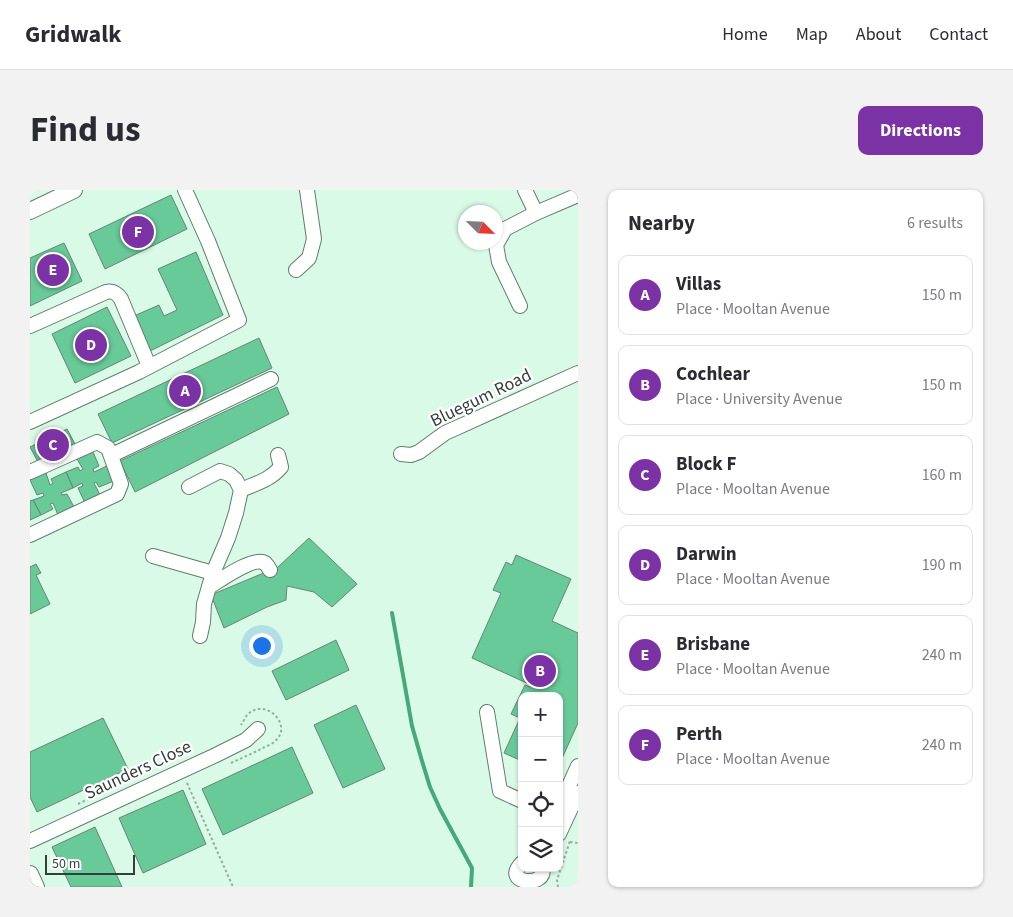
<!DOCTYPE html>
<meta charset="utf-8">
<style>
:root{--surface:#fff;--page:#f2f2f3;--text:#2b2b33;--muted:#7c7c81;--line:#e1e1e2;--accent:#7b32a5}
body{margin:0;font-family:"Source Sans 3",sans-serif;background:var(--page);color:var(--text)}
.controls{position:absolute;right:15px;bottom:15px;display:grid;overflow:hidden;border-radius:10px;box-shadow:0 1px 4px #0004}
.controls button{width:45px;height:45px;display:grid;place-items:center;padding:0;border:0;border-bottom:1px solid var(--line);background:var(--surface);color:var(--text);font:25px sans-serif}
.compass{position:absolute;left:428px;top:15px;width:45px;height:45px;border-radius:50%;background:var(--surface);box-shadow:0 1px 4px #0004;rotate:114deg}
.scale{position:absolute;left:15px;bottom:12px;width:90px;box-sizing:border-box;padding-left:5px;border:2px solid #334039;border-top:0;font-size:14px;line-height:18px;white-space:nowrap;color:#334039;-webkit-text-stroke:4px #fff;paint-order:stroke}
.you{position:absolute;left:231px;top:455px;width:18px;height:18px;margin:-12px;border:4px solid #fff;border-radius:50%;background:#1a73e8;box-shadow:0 0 0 8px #1a73e833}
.badge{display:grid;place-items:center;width:32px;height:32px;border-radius:50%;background:var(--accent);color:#fff;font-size:16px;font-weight:700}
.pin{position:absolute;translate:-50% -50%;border:2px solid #fff;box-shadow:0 1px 5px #0006}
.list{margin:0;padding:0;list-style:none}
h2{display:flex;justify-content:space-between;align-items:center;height:65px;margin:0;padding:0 20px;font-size:21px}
h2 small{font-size:16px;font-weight:400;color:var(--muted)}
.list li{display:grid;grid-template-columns:32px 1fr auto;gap:15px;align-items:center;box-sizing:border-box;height:80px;margin:0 10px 10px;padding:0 10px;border:1px solid var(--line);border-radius:10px}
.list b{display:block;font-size:19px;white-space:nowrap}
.list p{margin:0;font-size:16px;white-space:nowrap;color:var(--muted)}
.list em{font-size:16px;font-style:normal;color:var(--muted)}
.icon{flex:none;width:28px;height:28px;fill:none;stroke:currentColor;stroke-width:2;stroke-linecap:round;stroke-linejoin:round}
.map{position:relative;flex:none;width:548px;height:697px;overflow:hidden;border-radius:10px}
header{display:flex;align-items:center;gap:30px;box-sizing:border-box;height:70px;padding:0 25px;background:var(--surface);border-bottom:1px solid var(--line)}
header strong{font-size:24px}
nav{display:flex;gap:28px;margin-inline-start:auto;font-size:18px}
.intro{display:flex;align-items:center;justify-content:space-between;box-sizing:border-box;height:120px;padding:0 30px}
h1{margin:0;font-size:35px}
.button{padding:12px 22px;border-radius:10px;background:var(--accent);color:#fff;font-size:18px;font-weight:700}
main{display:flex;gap:30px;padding:0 30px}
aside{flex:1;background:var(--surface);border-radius:10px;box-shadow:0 1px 4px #0004}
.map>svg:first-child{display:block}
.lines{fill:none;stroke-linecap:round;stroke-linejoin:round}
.stream{stroke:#46a97b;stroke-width:4}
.building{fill:#68c999;stroke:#678574}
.minor-casing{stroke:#5f7d6d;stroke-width:16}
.major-casing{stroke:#5f7d6d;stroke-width:18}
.path{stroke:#93ac9e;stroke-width:2;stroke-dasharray:2.5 2.5;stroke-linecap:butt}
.minor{stroke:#fff;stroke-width:14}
.major{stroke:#fff;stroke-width:16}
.labels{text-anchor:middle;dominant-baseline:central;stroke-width:4.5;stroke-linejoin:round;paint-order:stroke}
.street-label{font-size:18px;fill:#334039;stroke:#fff}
</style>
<header>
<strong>Gridwalk</strong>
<nav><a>Home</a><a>Map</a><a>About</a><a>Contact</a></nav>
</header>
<div class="intro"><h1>Find us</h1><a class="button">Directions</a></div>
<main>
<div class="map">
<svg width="548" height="697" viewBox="0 0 548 697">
<rect width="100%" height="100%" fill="#d9fae7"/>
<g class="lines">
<!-- stream -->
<polyline class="stream" points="362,423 382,536 392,571 400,597 410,619 442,678 441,697"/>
</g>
<!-- building -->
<g class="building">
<polygon points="141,5 157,39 75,79 59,44"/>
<polygon points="34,53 52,91 0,116 0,68"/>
<polygon points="166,62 193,125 120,161 104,126 129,115 134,126 147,120 128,79"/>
<polygon points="77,117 101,166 45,193 22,144"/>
<polygon points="229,148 242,178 82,253 68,224"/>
<polygon points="247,197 259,224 105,302 90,271"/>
<polygon points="37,239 45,254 8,272 0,257"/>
<polygon points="63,262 69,276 63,279 64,282 77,276 84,291 69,297 66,292 64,293 70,305 55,313 48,298 53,296 52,293 43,298 36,282 48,277 50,281 53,279 47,269"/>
<polygon points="36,282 43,298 31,303 32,305 37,304 44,317 28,325 23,313 20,314 23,319 11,325 3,310 14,306 13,303 7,305 0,290 16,283 20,295 23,293 21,289"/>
<polygon points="3,310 11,325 0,330 0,311"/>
<polygon points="279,348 327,394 302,417 284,402 257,396 256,410 237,417 194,438 181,405 248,377"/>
<polygon points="486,365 541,389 522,431 548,443 548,533 529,575 529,506 492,506 492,571 474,563 490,528 481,524 495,495 500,497 501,495 442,468 471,403 463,400 476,372 482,375"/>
<polygon points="6,374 11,383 6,385 20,414 0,424 0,377"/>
<polygon points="306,450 319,480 256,510 242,481"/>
<polygon points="326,515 355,579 313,598 284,535"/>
<polygon points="73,528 98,579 7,622 0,607 0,562"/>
<polygon points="262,557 283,603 193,645 172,599"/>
<polygon points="153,600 176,654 113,683 89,628"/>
<polygon points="65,637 92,697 41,697 22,657"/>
</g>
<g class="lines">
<!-- minor casing -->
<g class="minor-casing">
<g id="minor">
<polyline points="495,0 506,23"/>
<polyline points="266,80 279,68 284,49 277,0"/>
<polyline points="490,116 469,72 466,55 475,39 506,23 548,5"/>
<path d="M0,136L76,102C83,100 87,103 91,109L119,176"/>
<polyline points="0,232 109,182 209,130 178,51 155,0"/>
<polyline points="371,264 381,265 389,262 415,243 548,183"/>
<polyline points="82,265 241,189"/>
<polyline points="0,282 67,252 78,258 91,294 87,304 0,345"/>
<polyline points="159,297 190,281 199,284 206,290 211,300 206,323 198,348 183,383 174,414 173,432 170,446"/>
<path d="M211,300C227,293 240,290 251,277L248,265"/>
<polyline points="123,366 183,383"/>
<path d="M179,397C189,391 223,366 235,373C236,374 239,378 240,380"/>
<polyline points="457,522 470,601 492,611"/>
<polyline points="529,618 548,576"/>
<polyline points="529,644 548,603"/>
<polyline points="0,651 186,565 216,550 228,539"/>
<path d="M492,673C470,695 519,697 512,678"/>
</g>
</g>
<!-- major casing -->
<g class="major-casing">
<g id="major">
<polyline points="0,21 44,0"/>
<polyline points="0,684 6,697"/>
</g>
</g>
<!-- path -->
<g class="path">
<path d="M201,573C212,568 223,563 233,558C236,556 241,555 244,552C265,536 235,506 217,525C215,528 213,532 211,535"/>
<polyline points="157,593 203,697"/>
<polyline points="48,614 75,601 78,600"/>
<polyline points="540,652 548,653"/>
<polyline points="528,697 527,690 540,651"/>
</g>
<!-- minor -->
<use href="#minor" class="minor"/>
<!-- major -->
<use href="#major" class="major"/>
</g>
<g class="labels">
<!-- street labels -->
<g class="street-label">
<text transform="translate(451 208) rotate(-26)">Bluegum Road</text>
<text transform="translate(108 580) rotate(-25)">Saunders Close</text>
</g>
</g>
</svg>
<div class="controls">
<button>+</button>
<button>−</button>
<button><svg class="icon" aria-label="locate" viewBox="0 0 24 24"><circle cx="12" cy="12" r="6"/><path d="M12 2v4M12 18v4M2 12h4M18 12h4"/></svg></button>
<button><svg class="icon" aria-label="layers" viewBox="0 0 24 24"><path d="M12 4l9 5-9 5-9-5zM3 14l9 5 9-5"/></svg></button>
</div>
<svg class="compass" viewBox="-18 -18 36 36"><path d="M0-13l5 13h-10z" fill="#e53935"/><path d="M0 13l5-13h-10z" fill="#7c7c81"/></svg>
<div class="scale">50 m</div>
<div class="you"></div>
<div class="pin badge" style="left:155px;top:201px">A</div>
<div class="pin badge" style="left:510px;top:481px">B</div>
<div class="pin badge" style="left:23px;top:255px">C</div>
<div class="pin badge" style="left:61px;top:155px">D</div>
<div class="pin badge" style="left:23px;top:80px">E</div>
<div class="pin badge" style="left:108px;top:42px">F</div>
</div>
<aside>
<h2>Nearby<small>6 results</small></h2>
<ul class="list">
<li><span class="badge">A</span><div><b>Villas</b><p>Place · Mooltan Avenue</p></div><em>150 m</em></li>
<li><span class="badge">B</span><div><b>Cochlear</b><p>Place · University Avenue</p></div><em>150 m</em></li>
<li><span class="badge">C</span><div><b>Block F</b><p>Place · Mooltan Avenue</p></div><em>160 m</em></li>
<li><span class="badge">D</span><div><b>Darwin</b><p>Place · Mooltan Avenue</p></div><em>190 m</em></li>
<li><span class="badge">E</span><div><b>Brisbane</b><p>Place · Mooltan Avenue</p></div><em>240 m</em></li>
<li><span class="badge">F</span><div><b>Perth</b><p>Place · Mooltan Avenue</p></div><em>240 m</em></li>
</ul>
</aside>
</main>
